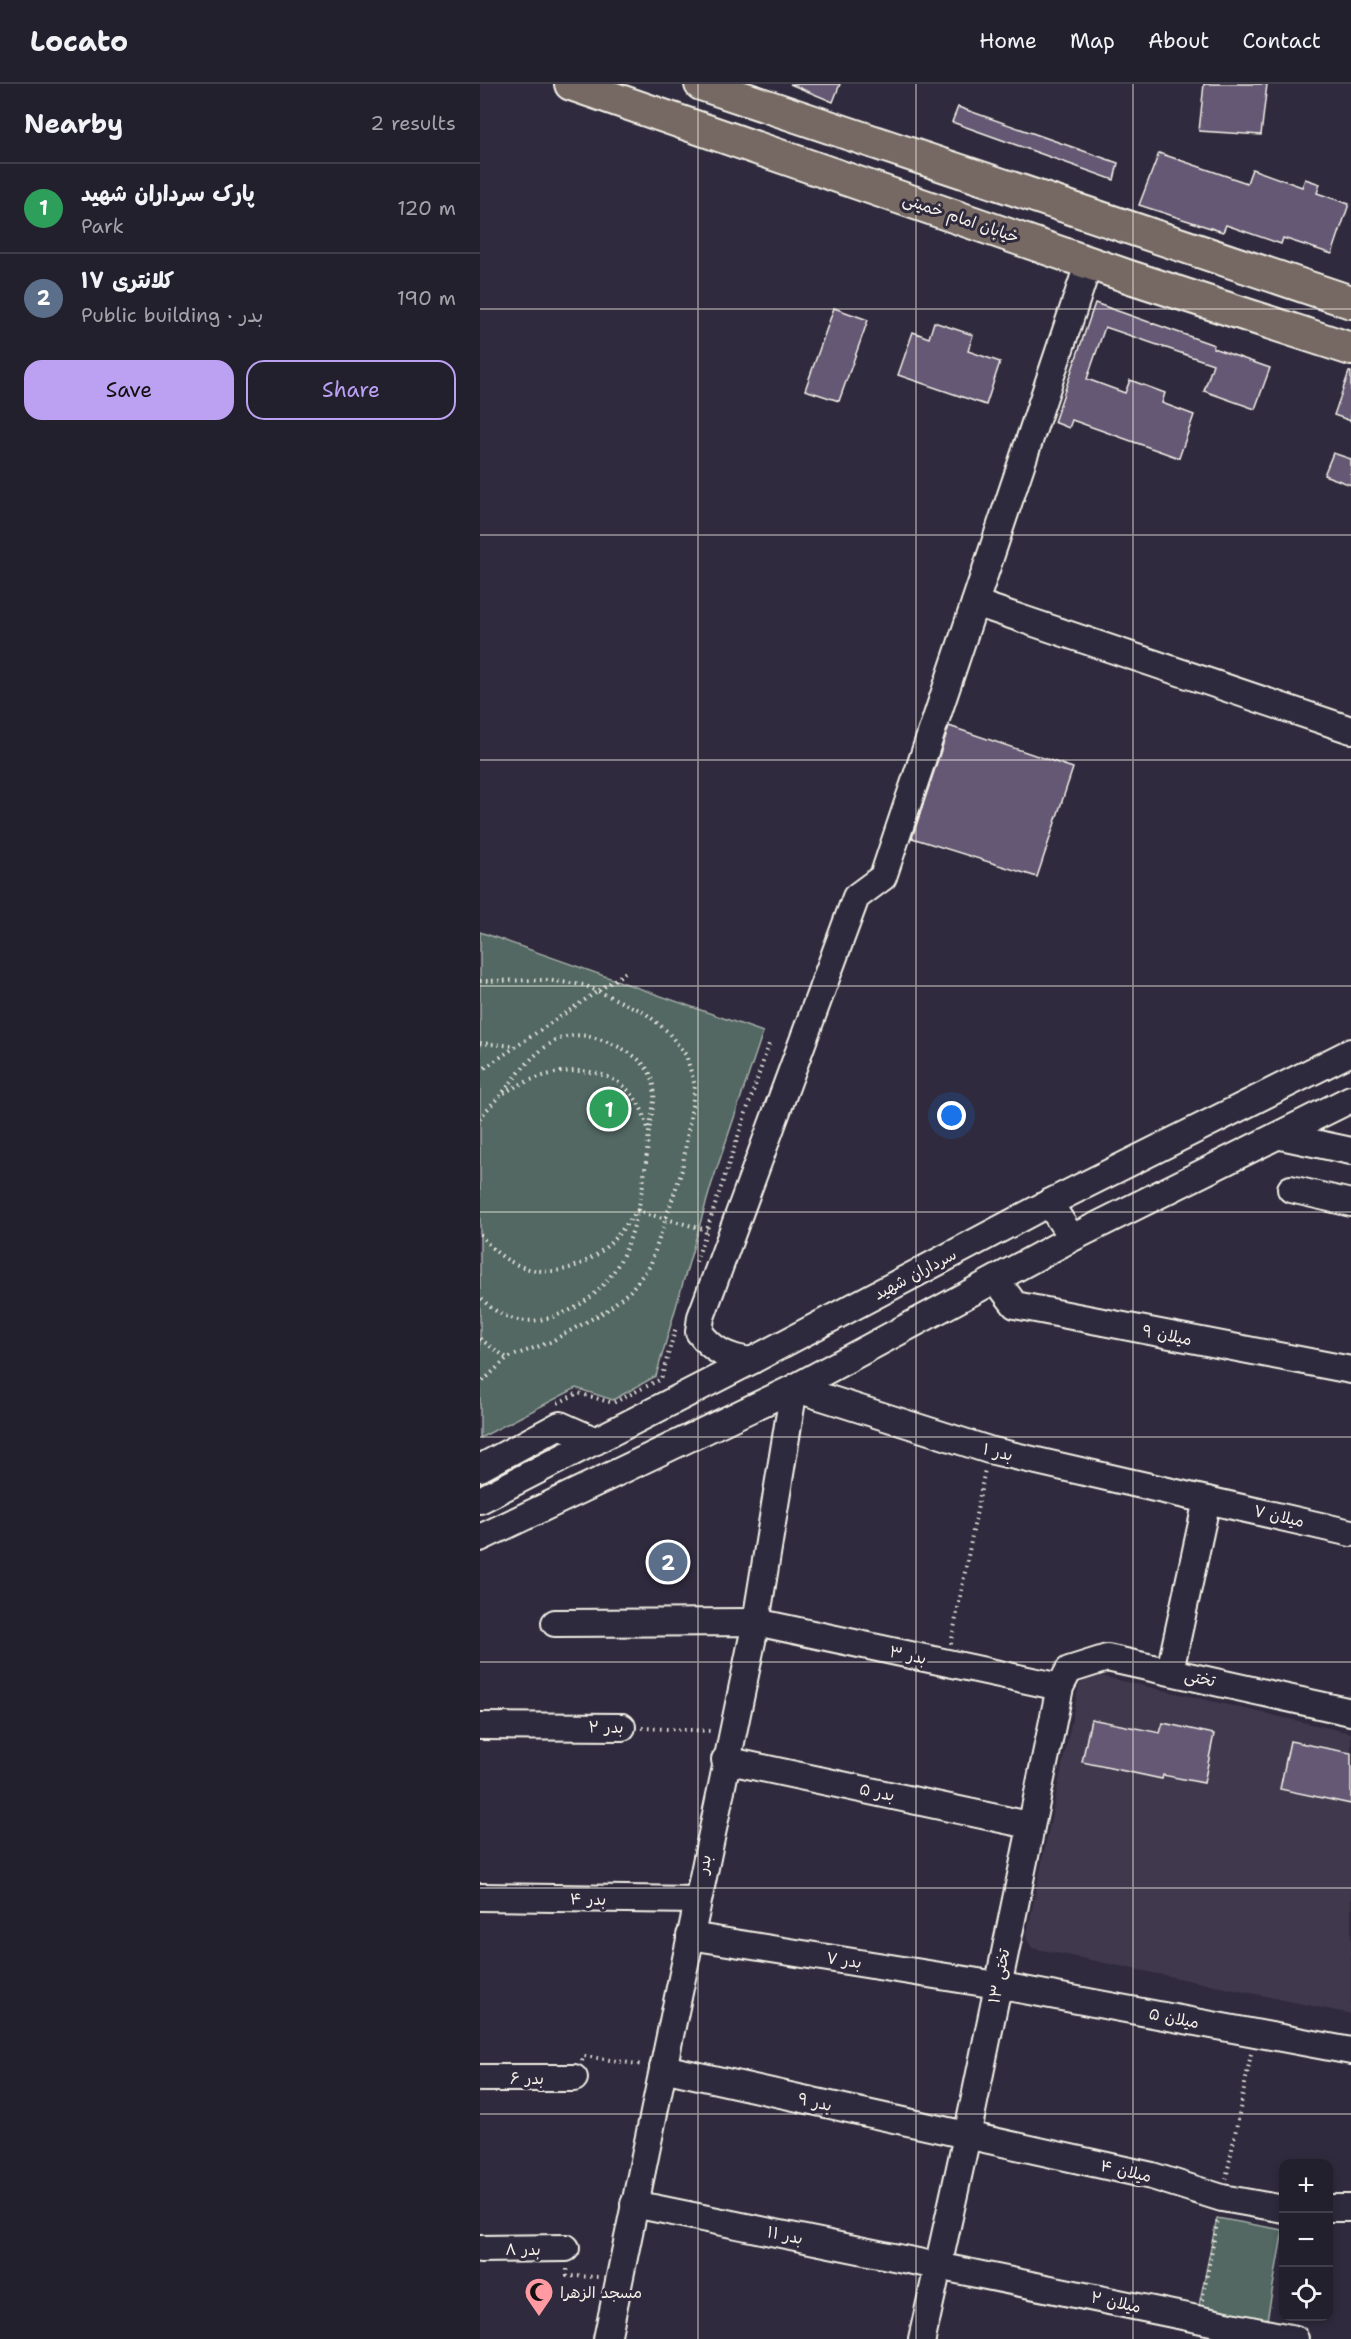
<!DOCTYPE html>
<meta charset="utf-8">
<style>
:root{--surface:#23202e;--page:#2f2d3a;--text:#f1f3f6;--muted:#a3a3aa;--line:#403e4a;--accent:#bca0f2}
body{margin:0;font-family:"Shantell Sans","Playpen Sans Arabic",sans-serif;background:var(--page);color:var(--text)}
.controls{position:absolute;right:18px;bottom:18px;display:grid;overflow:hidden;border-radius:12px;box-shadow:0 3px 9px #0003}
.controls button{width:54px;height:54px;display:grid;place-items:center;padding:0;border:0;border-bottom:2px solid var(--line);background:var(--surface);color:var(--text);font:30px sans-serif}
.you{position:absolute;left:472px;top:1032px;width:21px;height:21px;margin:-15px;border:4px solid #fff;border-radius:50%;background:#1a73e8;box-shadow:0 0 0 9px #1a73e833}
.badge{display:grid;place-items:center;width:39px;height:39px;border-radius:50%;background:var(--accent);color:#fff;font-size:20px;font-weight:700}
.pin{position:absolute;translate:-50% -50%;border:3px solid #fff;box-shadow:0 2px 6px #0006}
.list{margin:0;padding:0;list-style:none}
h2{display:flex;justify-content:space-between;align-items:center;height:78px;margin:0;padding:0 24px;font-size:26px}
h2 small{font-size:20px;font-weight:400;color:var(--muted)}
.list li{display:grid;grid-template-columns:39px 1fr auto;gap:18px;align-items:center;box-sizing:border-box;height:90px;padding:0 24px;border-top:2px solid var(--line)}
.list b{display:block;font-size:22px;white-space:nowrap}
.list p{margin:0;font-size:20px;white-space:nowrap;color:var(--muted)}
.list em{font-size:20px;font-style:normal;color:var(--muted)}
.actions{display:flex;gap:12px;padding:18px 24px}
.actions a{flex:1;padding:14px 0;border:2px solid var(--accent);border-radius:18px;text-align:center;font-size:21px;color:var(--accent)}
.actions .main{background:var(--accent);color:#111}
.icon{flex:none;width:33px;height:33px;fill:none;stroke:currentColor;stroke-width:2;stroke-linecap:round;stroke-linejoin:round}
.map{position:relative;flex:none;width:871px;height:2255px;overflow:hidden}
header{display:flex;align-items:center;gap:36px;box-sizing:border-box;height:84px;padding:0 30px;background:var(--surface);border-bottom:2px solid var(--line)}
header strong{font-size:28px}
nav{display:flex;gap:33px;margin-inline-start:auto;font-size:21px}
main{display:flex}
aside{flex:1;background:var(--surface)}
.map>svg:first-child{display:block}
.built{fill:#3f384e}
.green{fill:#536863;stroke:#a4aca6;stroke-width:1.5}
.building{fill:#655975;stroke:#f4f1e8;stroke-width:1.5}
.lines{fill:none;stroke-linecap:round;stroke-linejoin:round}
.minor-casing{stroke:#f4f1e8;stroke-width:30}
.major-casing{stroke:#f4f1e8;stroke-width:36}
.path{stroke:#f4f1e8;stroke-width:4;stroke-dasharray:1.5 4.5;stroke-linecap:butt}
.minor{stroke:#2f2a3d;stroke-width:26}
.major{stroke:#766964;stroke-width:32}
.grid{fill:none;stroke:#f4f1e8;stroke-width:1.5;stroke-opacity:0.55}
.labels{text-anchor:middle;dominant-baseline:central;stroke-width:6;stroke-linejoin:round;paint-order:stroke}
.street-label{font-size:16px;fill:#f4f1e8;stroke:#2f2a3d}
.poi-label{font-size:16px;fill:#f4f1e8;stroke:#2f2a3d;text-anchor:start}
</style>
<header>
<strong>Locato</strong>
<nav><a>Home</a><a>Map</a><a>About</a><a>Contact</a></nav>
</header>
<main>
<aside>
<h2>Nearby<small>2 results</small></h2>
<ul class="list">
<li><span class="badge" style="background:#2e9e5b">1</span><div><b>پارک سرداران شهید</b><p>Park</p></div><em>120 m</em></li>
<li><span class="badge" style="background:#5c6f8a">2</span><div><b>کلانتری ۱۷</b><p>Public building · بدر</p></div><em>190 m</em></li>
</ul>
<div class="actions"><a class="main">Save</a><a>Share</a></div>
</aside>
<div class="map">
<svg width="871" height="2255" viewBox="0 0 871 2255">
<rect width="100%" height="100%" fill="#2f2a3d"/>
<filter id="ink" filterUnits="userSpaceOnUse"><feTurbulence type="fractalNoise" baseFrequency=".0167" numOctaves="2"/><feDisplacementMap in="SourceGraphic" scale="12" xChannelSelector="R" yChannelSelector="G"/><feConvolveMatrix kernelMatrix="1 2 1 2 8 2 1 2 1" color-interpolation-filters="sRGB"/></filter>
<g filter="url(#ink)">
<!-- built -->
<polygon class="built" points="612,1590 871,1649 871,1930 552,1864 546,1854 599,1601"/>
<!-- green -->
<g class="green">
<polygon points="0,848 283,948 231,1102 176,1292 133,1316 96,1304 0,1354"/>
<polygon points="737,2134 803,2146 787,2236 719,2221"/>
</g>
<!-- building -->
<g class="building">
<polygon points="310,0 360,0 353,18"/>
<polygon points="724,0 787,0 781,51 719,47"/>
<polygon points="478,23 638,79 634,96 472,38"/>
<polygon points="679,69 767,99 772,85 822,103 825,95 840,100 837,109 869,120 852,170 803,154 801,160 746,141 743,148 659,121"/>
<polygon points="615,219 734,261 733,264 790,284 775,325 724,307 733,280 625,243 607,295 645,309 650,296 685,309 682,319 714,331 699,374 592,336 589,344 574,338"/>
<polygon points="354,224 388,236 359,317 325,306"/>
<polygon points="454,238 493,251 488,267 520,278 506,321 418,291 433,248 449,254"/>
<polygon points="869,288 871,288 871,337 854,331"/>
<polygon points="853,369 871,375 871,401 844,391"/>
<polygon points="469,642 593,684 557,793 432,754"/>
<polygon points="611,1635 680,1649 683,1639 734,1650 724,1699 683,1691 682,1695 602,1678"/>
<polygon points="810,1657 871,1669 871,1720 800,1705"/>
</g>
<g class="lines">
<!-- minor casing -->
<g class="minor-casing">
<g id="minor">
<polyline points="495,519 871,646"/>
<polyline points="801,1052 871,1067"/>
<polyline points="811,1105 871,1119"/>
<polyline points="569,1119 592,1154"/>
<polyline points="516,1196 535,1221 871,1286"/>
<path d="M271,1277C248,1274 233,1267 219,1248L221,1233L376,813L403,793L609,178"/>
<polyline points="0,1384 80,1341 116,1357"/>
<polyline points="0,1416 271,1277 569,1119 871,968"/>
<polyline points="0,1454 314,1304 592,1154 871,1015"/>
<polyline points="75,1539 276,1538 580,1603"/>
<polyline points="690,1587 727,1416"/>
<polyline points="0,1642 142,1643"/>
<polyline points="245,1676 549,1741"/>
<polyline points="0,1813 217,1816"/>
<polyline points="210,1852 517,1901 871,1967"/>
<polyline points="183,1984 672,2092 742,2114 804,2125"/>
<polyline points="0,1994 94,1994"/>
<polyline points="154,2120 815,2255"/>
<polyline points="848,2124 871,2124"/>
<polyline points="0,2165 86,2164"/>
<polyline points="127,2255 276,1538 314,1304 509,1366 871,1449"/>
<polyline points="442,2255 487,2052 580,1603 589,1586 627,1574 871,1628"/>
</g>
</g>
<!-- major casing -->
<g class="major-casing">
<g id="major">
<polyline points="91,0 650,193 871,265"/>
<polyline points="221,0 871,218"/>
</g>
</g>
<!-- path -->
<g class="path">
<polyline points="0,897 66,896 104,901 164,928 187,947 206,971 215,1002 202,1086 170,1182 150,1207 126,1227 70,1258 27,1274 0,1300"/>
<polyline points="0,959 35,962"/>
<polyline points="0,987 149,886"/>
<path d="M24,1009C77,977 152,973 168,1045"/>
<path d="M0,1035C7,1024 16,1017 24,1007C47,979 73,941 115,954C136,960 163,972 172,994C178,1008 171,1033 169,1048C162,1123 152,1215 64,1235C39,1241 17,1232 0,1213"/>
<path d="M0,1150C29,1190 76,1199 116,1171C133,1159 145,1142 157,1127L227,1146"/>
<polyline points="216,1178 290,957"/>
<polyline points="0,1255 27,1274"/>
<polyline points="78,1319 98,1309 133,1319 181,1295 196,1243"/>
<polyline points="471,1560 505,1385"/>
<polyline points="162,1644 232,1647"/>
<polyline points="102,1977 104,1972 163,1981"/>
<polyline points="746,2095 771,1970"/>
<polyline points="87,2185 87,2192 121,2193"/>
<polyline points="722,2216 738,2135"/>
</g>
<!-- minor -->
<use href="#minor" class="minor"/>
<!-- major -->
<use href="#major" class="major"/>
</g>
</g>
<!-- grid -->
<path class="grid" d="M218,0V2255M436,0V2255M653,0V2255M0,225H871M0,451H871M0,676H871M0,902H871M0,1128H871M0,1353H871M0,1578H871M0,1804H871M0,2030H871"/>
<!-- icons -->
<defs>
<g id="mosque-pin" transform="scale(1.5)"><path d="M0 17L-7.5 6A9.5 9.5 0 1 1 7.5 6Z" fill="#ff9aa2" stroke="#2f2a3d"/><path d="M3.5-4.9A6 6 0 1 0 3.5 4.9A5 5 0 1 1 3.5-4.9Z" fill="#111"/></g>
</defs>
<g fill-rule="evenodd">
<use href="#mosque-pin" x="59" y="2208"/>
</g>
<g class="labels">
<!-- street labels -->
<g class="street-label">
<text transform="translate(481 134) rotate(19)">خیابان امام خمینی</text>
<text transform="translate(435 1190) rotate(-28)">سرداران شهید</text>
<text transform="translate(687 1251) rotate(11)">میلان ۹</text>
<text transform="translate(518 1368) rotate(14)">بدر ۱</text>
<text transform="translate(799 1432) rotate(13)">میلان ۷</text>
<text transform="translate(428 1571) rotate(12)">بدر ۳</text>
<text transform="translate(720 1594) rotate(12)">تختی</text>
<text transform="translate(126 1643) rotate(1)">بدر ۲</text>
<text transform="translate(397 1708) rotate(12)">بدر ۵</text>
<text transform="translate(224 1780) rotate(-78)">بدر</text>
<text transform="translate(108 1815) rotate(1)">بدر ۴</text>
<text transform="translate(364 1876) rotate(9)">بدر ۷</text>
<text transform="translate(519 1892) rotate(-79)">تختی ۱۳</text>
<text transform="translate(694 1934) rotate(11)">میلان ۵</text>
<text x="47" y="1994">بدر ۶</text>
<text transform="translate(335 2018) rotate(13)">بدر ۹</text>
<text transform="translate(646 2087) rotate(13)">میلان ۴</text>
<text transform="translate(305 2151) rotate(12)">بدر ۱۱</text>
<text x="43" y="2165">بدر ۸</text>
<text transform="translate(636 2218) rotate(12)">میلان ۲</text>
</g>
<!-- poi labels -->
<g class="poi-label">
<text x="80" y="2208">مسجد الزهرا</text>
</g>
</g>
</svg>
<div class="controls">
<button>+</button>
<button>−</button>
<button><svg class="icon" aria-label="locate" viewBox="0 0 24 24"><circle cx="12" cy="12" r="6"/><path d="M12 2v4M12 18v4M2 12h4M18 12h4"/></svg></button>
</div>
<div class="you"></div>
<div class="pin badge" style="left:129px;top:1025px;background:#2e9e5b">1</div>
<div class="pin badge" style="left:188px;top:1478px;background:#5c6f8a">2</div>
</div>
</main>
